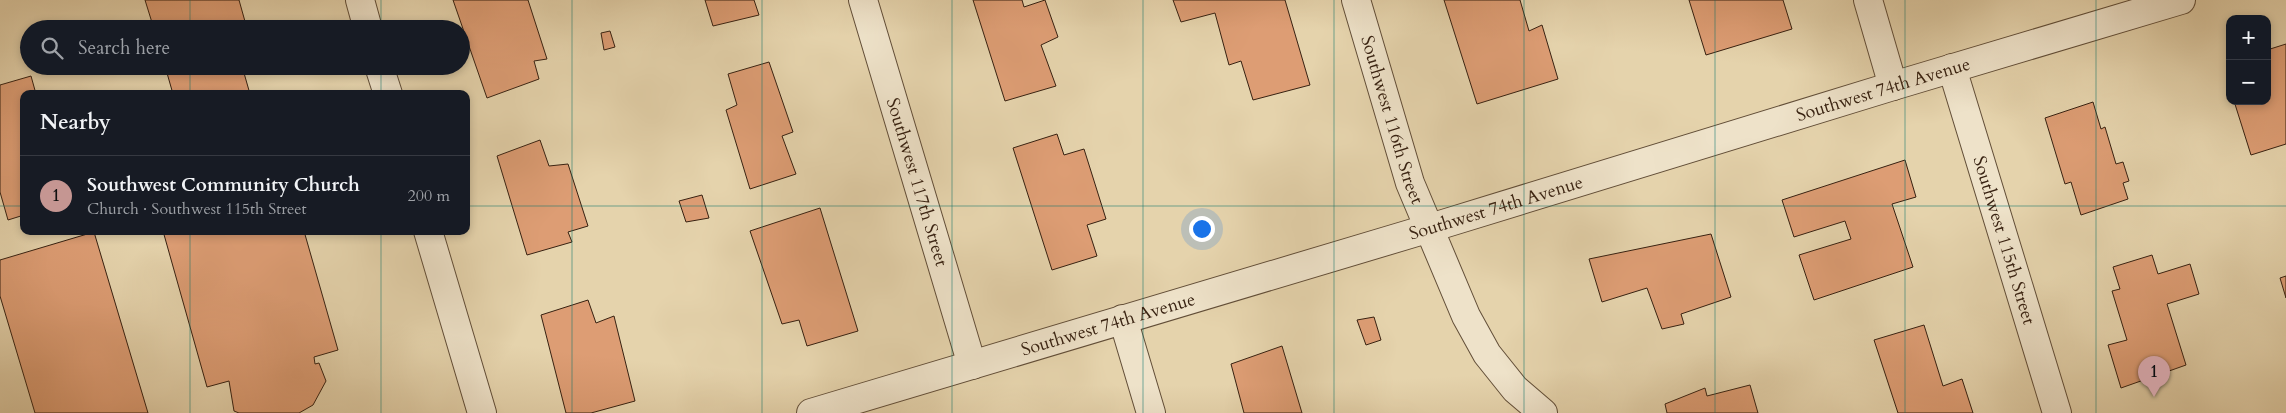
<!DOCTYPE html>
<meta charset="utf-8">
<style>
:root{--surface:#171b24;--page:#20242c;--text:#f1f3f6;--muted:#9ea1a6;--line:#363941;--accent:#c59692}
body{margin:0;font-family:Cardo,serif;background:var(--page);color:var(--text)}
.controls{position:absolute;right:15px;top:15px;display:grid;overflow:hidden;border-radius:10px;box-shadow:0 2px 8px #0003}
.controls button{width:45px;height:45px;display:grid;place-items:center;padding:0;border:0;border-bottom:1px solid var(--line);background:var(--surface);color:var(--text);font:25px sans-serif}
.you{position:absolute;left:1201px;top:228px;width:18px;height:18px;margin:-12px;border:4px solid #fff;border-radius:50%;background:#1a73e8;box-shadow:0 0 0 8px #1a73e833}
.badge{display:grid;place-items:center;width:32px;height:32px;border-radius:50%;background:var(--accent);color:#111;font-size:16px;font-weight:700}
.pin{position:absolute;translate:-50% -41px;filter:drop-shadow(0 1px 2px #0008)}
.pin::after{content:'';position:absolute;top:26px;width:18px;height:15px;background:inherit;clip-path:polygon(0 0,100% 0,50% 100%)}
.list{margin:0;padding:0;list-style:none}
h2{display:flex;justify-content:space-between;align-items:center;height:65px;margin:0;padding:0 20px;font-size:21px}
h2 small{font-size:16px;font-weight:400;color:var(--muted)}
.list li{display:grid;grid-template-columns:32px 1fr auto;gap:15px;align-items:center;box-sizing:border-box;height:80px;padding:0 20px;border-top:1px solid var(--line)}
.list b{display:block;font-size:19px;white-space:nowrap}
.list p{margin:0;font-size:16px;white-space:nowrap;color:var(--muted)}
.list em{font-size:16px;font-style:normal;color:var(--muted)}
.icon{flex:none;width:28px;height:28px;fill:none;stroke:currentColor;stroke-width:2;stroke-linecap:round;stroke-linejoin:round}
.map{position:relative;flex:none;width:2286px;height:413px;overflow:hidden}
.search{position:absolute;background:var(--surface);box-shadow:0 2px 8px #0003;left:20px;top:20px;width:450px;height:55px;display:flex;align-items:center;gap:12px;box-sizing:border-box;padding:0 18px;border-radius:28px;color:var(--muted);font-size:19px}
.panel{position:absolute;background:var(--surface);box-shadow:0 2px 8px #0003;left:20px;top:90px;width:450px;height:145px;border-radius:10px}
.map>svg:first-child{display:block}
.building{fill:#dd9d74;stroke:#372111}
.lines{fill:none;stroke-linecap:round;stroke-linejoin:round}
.minor-casing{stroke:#624e38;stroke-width:30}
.minor{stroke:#eee2c9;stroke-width:28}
.grid{fill:none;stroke:#0f766e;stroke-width:1;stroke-opacity:0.55}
.labels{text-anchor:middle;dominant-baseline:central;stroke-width:4;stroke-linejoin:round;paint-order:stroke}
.street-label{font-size:18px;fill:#372111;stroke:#eee2c9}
</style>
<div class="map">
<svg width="2286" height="413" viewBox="0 0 2286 413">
<rect width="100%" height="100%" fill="#e5d3ac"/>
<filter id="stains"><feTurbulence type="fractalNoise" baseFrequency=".004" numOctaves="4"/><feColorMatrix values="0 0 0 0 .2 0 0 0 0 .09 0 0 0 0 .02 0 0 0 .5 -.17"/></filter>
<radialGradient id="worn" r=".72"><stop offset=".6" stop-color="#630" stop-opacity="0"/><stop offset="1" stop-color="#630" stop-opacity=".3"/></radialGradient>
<!-- building -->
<g class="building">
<polygon points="145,0 239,0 246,25 232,29 154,29"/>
<polygon points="453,0 528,0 547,59 534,61 539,79 487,98"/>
<polygon points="705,0 754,0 759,15 713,26"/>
<polygon points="973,0 1022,0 1024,7 1045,0 1058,37 1041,45 1056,86 1005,101"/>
<polygon points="1173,0 1285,0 1310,85 1253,100 1241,61 1229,65 1215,13 1181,22"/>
<polygon points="1444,0 1520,0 1529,31 1542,25 1558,79 1477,104"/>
<polygon points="1689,0 1783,0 1792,29 1706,55"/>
<polygon points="610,31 615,47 604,50 601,33"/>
<polygon points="2286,44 2286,144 2251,155 2234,101 2267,101 2267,50"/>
<polygon points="769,62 793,132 782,136 796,174 750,189 726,110 737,105 728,74"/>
<polygon points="165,66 242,66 250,94 173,94"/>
<polygon points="31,76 36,94 24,94 24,215 8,220 0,192 0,85"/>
<polygon points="2093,102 2101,129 2105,127 2116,164 2123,162 2129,181 2123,183 2128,199 2081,215 2071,182 2065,184 2045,118"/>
<polygon points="1057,134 1064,155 1084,149 1106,219 1087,225 1097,256 1052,270 1013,148"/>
<polygon points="540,140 549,166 568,164 588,226 568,232 572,242 527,255 497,156"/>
<polygon points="1905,160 1916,197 1892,204 1913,267 1814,300 1799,255 1851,239 1845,221 1794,237 1782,200"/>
<polygon points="702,195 709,218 686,222 679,201"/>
<polygon points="820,208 858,331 807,346 799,320 782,324 750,231"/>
<polygon points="163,231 304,231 338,350 314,357 315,364 319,363 326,381 313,405 299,413 239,413 234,411 229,381 207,387"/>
<polygon points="94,232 148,413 35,413 0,296 0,260"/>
<polygon points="1711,234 1731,297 1681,314 1684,324 1662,329 1647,288 1602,302 1589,259"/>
<polygon points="2152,255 2158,274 2190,264 2199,294 2167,304 2186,365 2121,388 2108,345 2127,340 2112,291 2120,289 2113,267"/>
<polygon points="2286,276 2286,298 2280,278"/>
<polygon points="588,300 596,323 614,316 635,401 591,413 566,413 541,315"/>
<polygon points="1374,317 1381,340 1366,345 1357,320"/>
<polygon points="1924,325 1943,386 1962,379 1973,413 1898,413 1874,340"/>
<polygon points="1282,346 1302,413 1244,413 1231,364"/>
<polygon points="1750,385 1758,413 1667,413 1665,404 1705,388 1707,396"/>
</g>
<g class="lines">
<!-- minor casing -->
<g class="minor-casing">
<g id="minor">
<polyline points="360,0 368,29"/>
<path id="s1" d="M863,0L972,365"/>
<path id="s2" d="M1356,0L1410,183L1466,316L1487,354L1515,389L1543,413"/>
<polyline points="1868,0 1893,86"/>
<polyline points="379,66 388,94"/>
<path id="s3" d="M1952,68L2057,413"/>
<polyline points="428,231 482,413"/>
<polyline points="1123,319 1151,413"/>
<path id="s4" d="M811,413L1430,228L1893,86L2181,0"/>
</g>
</g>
<!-- minor -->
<use href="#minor" class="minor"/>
</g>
<!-- grid -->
<path class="grid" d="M190,0V29M381,0V29M572,0V413M762,0V413M952,0V413M1143,0V413M1334,0V413M1524,0V413M1715,0V413M1905,0V413M2096,0V413M190,66V94M381,66V94M0,206H24M466,206H2286M190,231V413M381,231V413"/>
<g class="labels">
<!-- street labels -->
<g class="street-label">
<text stroke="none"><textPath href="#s4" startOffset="1120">Southwest 74th Avenue</textPath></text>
<text stroke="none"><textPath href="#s2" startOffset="125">Southwest 116th Street</textPath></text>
<text stroke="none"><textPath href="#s1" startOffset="190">Southwest 117th Street</textPath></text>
<text stroke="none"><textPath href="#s4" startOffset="715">Southwest 74th Avenue</textPath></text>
<text stroke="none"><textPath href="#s3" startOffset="180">Southwest 115th Street</textPath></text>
<text stroke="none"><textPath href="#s4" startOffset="310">Southwest 74th Avenue</textPath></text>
</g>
</g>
<rect width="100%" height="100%" filter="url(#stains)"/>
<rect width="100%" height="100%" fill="url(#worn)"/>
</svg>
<div class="controls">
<button>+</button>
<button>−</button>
</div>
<div class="you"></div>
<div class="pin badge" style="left:2154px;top:397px">1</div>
<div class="search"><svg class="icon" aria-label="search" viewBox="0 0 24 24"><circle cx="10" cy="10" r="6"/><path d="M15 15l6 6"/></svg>Search here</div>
<section class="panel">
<h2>Nearby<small></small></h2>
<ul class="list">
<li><span class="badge">1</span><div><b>Southwest Community Church</b><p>Church · Southwest 115th Street</p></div><em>200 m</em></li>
</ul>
</section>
</div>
